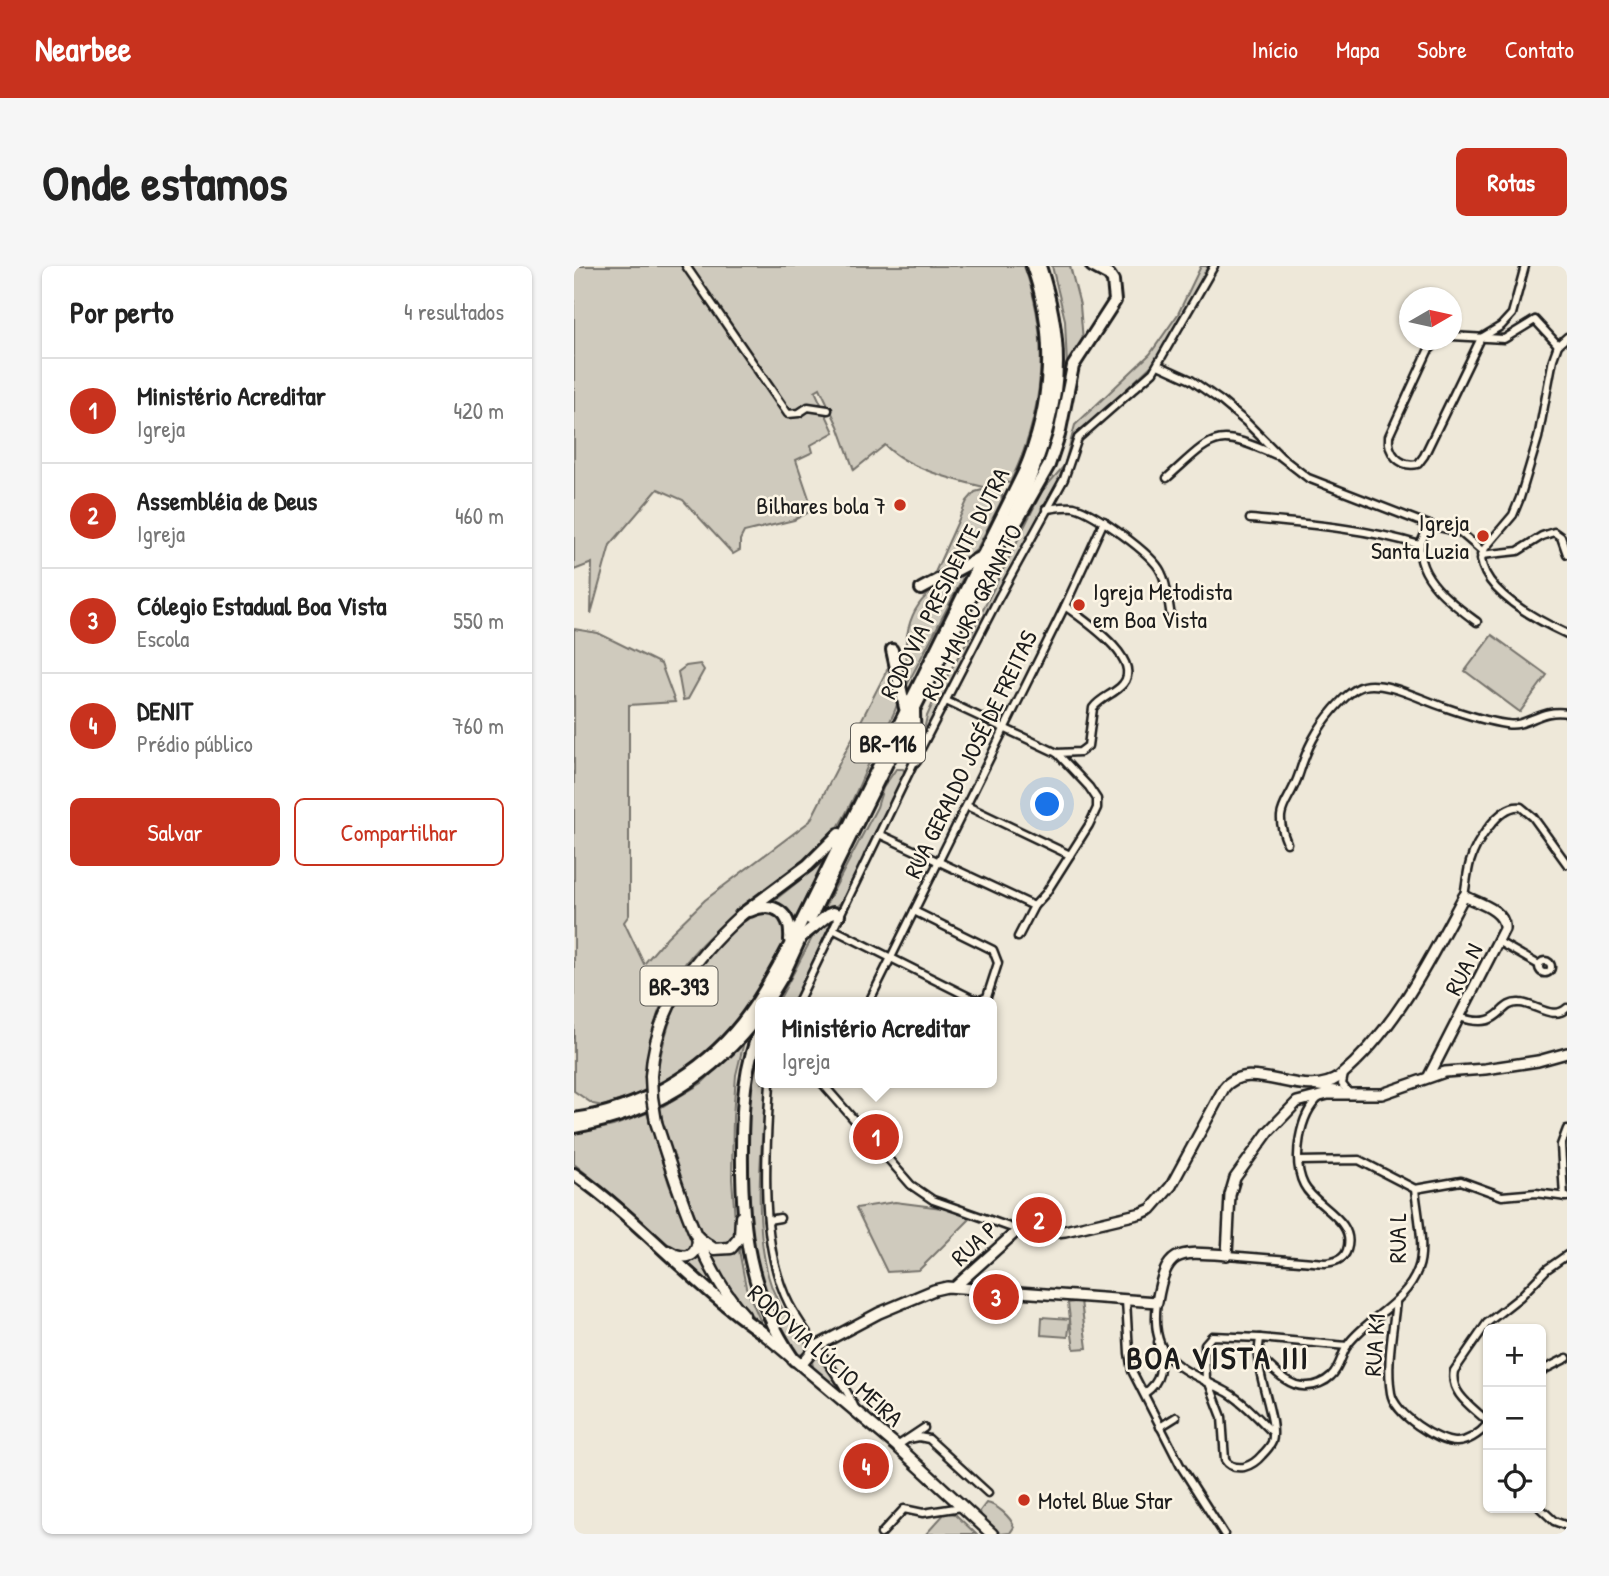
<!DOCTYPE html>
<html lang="pt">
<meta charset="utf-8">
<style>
:root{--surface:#fff;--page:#f6f6f6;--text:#222;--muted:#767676;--line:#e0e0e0;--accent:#c8321e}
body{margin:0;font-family:"Patrick Hand",sans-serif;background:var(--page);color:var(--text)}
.controls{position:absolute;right:21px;bottom:21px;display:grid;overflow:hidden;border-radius:10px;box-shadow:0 2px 5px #0004}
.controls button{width:63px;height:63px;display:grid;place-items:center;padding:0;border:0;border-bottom:2px solid var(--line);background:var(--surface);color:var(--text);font:35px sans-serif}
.compass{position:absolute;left:825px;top:21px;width:63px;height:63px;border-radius:50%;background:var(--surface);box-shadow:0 2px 5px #0004;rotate:81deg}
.you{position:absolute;left:474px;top:539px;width:24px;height:24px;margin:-18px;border:5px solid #fff;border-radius:50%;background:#1a73e8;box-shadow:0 0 0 10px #1a73e833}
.badge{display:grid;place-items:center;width:46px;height:46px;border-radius:50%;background:var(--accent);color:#fff;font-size:23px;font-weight:700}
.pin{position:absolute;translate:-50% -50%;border:4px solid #fff;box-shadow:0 2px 7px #0006}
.popup{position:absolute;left:181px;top:731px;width:242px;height:91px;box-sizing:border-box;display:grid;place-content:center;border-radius:10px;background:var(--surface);filter:drop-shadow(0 2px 5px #0005);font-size:23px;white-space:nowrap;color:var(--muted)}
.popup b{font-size:26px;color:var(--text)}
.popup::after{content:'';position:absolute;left:50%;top:100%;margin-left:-14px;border:14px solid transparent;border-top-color:var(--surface)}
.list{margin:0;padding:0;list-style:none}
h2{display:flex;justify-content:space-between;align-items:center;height:91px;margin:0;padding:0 28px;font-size:30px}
h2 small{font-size:23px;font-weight:400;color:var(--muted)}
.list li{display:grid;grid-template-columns:46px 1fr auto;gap:21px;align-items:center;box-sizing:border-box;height:105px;padding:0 28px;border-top:2px solid var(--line)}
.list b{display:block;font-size:26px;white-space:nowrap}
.list p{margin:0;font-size:23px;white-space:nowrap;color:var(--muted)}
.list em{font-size:23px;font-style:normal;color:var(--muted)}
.actions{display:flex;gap:14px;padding:21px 28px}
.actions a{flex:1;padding:16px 0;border:2px solid var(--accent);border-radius:10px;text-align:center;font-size:24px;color:var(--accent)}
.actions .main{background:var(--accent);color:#fff}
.icon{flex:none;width:38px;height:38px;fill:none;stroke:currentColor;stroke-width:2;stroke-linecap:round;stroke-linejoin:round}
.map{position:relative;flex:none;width:993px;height:1268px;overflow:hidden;border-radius:10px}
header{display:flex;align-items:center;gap:42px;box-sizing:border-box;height:98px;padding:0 35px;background:var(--accent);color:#fff}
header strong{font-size:33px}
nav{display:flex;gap:38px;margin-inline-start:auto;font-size:24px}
.intro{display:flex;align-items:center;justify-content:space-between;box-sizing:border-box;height:168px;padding:0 42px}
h1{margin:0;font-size:49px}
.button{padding:18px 32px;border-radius:10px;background:var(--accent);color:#fff;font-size:24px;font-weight:700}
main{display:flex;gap:42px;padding:0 42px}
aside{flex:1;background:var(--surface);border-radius:10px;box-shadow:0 2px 5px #0004}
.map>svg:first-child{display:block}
.green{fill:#cfcabd;stroke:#76736c;stroke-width:2}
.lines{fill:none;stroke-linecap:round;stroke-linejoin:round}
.street-casing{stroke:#1c1c1c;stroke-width:11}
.secondary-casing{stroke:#1c1c1c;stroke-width:14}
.primary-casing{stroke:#1c1c1c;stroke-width:15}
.highway-casing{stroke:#1c1c1c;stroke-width:16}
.street{stroke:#fcf5e5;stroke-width:6}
.secondary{stroke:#fcf5e5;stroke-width:9}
.primary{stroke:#fcf5e5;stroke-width:10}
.highway{stroke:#fcf5e5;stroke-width:10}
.primary-bridge-casing{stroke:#1c1c1c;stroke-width:15;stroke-linecap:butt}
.primary-bridge{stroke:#fcf5e5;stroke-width:10}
.poi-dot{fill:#c8321e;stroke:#fcf5e5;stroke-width:2.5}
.labels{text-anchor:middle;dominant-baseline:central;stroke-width:5;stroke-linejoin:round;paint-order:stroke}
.shield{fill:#fcf5e5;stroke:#5f5d58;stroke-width:2}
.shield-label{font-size:23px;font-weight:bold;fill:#1c1c1c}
.poi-label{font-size:24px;fill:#1c1c1c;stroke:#fcf5e5;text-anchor:end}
.street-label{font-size:24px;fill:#1c1c1c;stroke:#fcf5e5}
.district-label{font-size:32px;font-weight:bold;letter-spacing:2px;fill:#1c1c1c;stroke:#fcf5e5}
</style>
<header>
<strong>Nearbee</strong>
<nav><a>Início</a><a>Mapa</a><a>Sobre</a><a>Contato</a></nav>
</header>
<div class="intro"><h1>Onde estamos</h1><a class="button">Rotas</a></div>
<main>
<aside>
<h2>Por perto<small>4 resultados</small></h2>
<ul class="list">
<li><span class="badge">1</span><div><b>Ministério Acreditar</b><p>Igreja</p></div><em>420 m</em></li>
<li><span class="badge">2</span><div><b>Assembléia de Deus</b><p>Igreja</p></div><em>460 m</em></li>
<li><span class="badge">3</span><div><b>Cólegio Estadual Boa Vista</b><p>Escola</p></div><em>550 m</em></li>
<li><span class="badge">4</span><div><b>DENIT</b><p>Prédio público</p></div><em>760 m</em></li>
</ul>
<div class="actions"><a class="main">Salvar</a><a>Compartilhar</a></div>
</aside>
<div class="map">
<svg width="993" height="1268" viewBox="0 0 993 1268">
<rect width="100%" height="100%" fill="#eee8d9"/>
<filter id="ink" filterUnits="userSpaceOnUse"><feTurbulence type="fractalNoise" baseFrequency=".0143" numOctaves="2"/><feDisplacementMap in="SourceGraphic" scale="14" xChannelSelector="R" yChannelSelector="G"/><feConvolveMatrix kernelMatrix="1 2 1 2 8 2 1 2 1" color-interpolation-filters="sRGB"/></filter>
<g filter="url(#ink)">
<!-- green -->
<g class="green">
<path d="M0,0H450C477,74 470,147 436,217L420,215L410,221C380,214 332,202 311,179L280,204L264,160L246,122L241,125L260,166L237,179L239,186L222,194L239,244L220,254L170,266L166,274V284L159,288L109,234L84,223L36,279L17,348L18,297L0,304Z"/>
<polygon points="478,0 496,0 506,39 509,75 493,101 491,54"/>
<polygon points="627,0 634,0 607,53 579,98 507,166 485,219 468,244 347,478 353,450 362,430 397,368 468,225 490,200 501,159 576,88 604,48"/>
<polygon points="423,220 428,226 428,234 403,283 396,290 359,311 393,235 401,226"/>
<path d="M391,308L333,419C330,388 328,348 357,326C367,319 380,314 391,308Z"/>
<path d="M0,363L24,367L87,398L101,436L55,439V649L50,656L70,698L93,671L131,634L236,555L314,402L318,404C320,413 325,426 324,435C321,450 306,473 299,488C284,520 271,560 245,585C229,601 207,613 189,626C112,683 73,727 72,826L29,840L19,838L0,825Z"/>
<polygon points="918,369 973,409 946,446 891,405"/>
<polygon points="126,398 130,404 114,433 109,434 104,406 112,400"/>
<path d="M322,503H329L332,508L290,588C285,619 267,639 243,656L303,541L309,522Z"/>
<polygon points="249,596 219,658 210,642 197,637"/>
<path d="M186,645L204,646L215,670C183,730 146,791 81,820C93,740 116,689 186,645Z"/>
<polygon points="259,653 220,736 204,736 240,668"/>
<path d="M186,773L187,817H193C187,876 178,966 198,1022C207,1045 222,1062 235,1082L231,1089L224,1088L220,1084L192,1038L176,980L171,876L177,801Z"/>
<polygon points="170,776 162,809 159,851 158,913 162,968 154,978 143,981 130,973 100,895 90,864 86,842 128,817"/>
<polygon points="73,847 95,918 118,975 119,981 112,987 100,985 40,930 0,898 0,868 39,860"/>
<polygon points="321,936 368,942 400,949 345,1004 313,1006 282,942"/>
<path d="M164,979L172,1021L189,1061C165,1038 149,1014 134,984Z"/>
<polygon points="123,986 143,1025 118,1001 101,991"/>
<polygon points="507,1035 513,1082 500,1083 496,1054 494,1071 467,1069 468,1051 496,1053 494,1037"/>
<path d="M242,1090C256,1097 264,1117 271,1131L240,1105L238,1096Z"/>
<path d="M412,1237C422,1238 437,1251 440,1261L436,1267L427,1268L407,1251L406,1245Z"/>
<polygon points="372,1246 381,1248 402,1268 352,1268"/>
</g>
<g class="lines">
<!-- street casing -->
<g class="street-casing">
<g id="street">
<polyline points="112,0 214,148 225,147 234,141 254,144"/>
<polyline points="878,70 930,73 961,54 984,79"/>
<path d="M993,71L984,79L979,93L964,172L946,232L939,249L911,282L907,293C911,327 965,355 993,368"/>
<path d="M865,74L854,85L815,170C813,187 826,202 844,198L850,190L907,72L927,60L938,48L951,0"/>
<polyline points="584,99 617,114 647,135 672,156 707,191 734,212 855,259 886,266 908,285"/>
<path d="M593,212C641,169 640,162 702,189"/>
<path d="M472,243C481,242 491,240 500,241C520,246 579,288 587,306C594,319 594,336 597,350"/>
<path d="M676,253C734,258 790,262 846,279L855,259"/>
<path d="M846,279C842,312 880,339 903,356"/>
<polyline points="907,289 944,285 968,270 980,266 987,271 993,288"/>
<polyline points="372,435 483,487 515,521 523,533 523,542 515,559 472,627 460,640 444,671"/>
<path d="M483,487L506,486L514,480L519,442C527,431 541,428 549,418C570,393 508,353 491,340"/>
<polyline points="393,540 496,589"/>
<polyline points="305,568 460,640"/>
<path d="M713,577C698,541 714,541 725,508C733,482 742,464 760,443C768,434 777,424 789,420C811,414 848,434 870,441C890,448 911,455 932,458C953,462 966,442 993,447"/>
<path d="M890,630C892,619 893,607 896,596C901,578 925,538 947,541L959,551L993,598"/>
<polyline points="259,663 397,732 406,734 413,731 424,697 419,684 340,645"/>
<polyline points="925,676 965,699"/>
<circle cx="971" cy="701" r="6"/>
<polyline points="224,736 341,494 424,333 490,213 504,172 579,106 640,0"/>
<polyline points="295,736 491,340 530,255"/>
<path d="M885,751C929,766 923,735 946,737C962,738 979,755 993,742"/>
<polyline points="770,808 768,818 774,826"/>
<path d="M196,817C192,883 184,978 215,1038C234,1074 264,1104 281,1142"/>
<polyline points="248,817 337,919 359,934 444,964"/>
<polyline points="741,821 765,824"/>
<polyline points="725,895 785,894 841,923 887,915 928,930 962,927 993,931"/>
<polyline points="990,931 987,879 993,863"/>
<polyline points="194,954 206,952"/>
<path d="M653,989L751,997C760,996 770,994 773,984C783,954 741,941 730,919C718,895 725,848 746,831"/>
<polyline points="552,1034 555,1087 558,1105 606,1199 650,1268"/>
<path d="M822,1035C819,1064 812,1098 817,1127C820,1147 863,1177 883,1176C896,1175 906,1167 914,1158"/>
<path d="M583,1036C575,1097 609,1102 653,1126C670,1136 684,1152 698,1166"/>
<path d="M686,1072L684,1089C697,1101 714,1122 733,1120C741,1120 751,1116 757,1110C767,1101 767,1087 775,1077C795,1051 832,1037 844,1003C852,983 843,945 841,923"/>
<polyline points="967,1105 993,1092"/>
<polyline points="632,1116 631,1078 638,1070 686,1072 773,1080"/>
<path d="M635,1117L648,1151L651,1194C655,1201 662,1202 670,1201C678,1199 683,1195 688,1189C692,1185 696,1181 698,1176C704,1157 684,1113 684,1089"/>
<path d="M571,1127C591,1113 586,1098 584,1076"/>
<path d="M914,1156C900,1142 875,1128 880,1105L913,1057L946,1031L973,1003L993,989"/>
<polyline points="586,1161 602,1151"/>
<polyline points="335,1173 345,1171 355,1173 414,1227"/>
<polyline points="323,1180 350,1162"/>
<polyline points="966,1242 980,1255 993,1260"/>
<polyline points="307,1268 330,1243 349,1247 388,1241"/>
</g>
</g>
<!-- secondary casing -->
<g class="secondary-casing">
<g id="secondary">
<path d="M382,1020L444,964L473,967L491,965L568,947L577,943L597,920L650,822C675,790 729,836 765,811C822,763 855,695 890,630C904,637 932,644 930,663L855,810"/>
<path d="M227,1099L243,1080L305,1047L360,1024L373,1021L583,1036C592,983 603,985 653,989L656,929L661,912L695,865L723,836L754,828H808L871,806L911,803L964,795L993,787"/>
</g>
</g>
<!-- primary casing -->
<g class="primary-casing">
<g id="primary">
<path d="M77,810C81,742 119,693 167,649"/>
<path d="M82,856C101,914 128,1006 170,1049"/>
<polyline points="126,973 140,983 157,982 166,971 167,951"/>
<path d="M94,985C111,995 124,992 124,971"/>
<polyline points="183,1062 323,1180 418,1268"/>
</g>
</g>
<!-- highway casing -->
<g class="highway-casing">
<g id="highway">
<polyline points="438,264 475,199 485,169 499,100 541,35 539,15 535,9 518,0"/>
<polyline points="347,323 407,291"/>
<polyline points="318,384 331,442"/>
<polyline points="340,444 341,494"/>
<path d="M176,645C201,634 218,648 216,674"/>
<polyline points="167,649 234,599 265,568"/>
<path d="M236,653C286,550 338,447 390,345C425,275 470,204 481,125C487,83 479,40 466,0"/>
<polyline points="227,671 254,649 259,647 265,649"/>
<polyline points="193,736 210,708 227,671"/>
<path d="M187,761C170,800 168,841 168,883C167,961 174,1027 220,1094"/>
<path d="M0,853C64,844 128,808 168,757C187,733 201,706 216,679L450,206C478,140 483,68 458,0"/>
<path d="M0,861C78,847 139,810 187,746"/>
<path d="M0,908C67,955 121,1021 189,1067"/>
</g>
</g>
<!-- street -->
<use href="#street" class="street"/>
<!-- secondary -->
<use href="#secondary" class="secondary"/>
<!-- primary -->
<use href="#primary" class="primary"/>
<!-- highway -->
<use href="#highway" class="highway"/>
<!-- primary-bridge casing -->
<g class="primary-bridge-casing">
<polyline id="primary-bridge" points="77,810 78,831 82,856"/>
</g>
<!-- primary-bridge -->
<use href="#primary-bridge" class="primary-bridge"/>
</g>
</g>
<!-- markers -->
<g class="poi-dot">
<circle cx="326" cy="239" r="7"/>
<circle cx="909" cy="270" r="7"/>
<circle cx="505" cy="339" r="7"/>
<circle cx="450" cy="1234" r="7"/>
</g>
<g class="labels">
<!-- shield labels -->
<g class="shield">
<rect x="277" y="457.5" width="74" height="39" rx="5"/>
<rect x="66.5" y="700.5" width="77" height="39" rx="5"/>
</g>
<g class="shield-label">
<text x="314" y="477">BR-116</text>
<text x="105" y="720">BR-393</text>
</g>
<!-- poi labels -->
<g class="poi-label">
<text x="312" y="239">Bilhares bola 7</text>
<text x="895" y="256">Igreja<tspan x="895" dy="28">Santa Luzia</tspan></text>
<text x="519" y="325" text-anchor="start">Igreja Metodista<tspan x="519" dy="28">em Boa Vista</tspan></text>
<text x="464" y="1234" text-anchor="start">Motel Blue Star</text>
</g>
<!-- street labels -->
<g class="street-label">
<text transform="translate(370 317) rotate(-63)">RODOVIA PRESIDENTE DUTRA</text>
<text transform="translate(397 346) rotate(-63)">RUA MAURO GRANATO</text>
<text transform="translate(396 488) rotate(-64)">RUA GERALDO JOSÉ DE FREITAS</text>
<text transform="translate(889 703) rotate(-63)">RUA N</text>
<text transform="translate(823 972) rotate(-90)">RUA L</text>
<text transform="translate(400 977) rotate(-42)">RUA P</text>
<text transform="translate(800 1079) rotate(-86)">RUA K1</text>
<text transform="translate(252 1089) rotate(42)">RODOVIA LÚCIO MEIRA</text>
</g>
<!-- district labels -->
<g class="district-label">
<text x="644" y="1091">BOA VISTA III</text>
</g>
</g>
</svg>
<div class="controls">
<button>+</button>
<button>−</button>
<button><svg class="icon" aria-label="locate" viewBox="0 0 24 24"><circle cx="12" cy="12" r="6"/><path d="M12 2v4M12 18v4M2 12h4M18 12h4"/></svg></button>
</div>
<svg class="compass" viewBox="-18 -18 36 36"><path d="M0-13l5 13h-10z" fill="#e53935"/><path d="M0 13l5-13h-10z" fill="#767676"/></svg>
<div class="you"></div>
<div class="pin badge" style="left:302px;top:871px">1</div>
<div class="popup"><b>Ministério Acreditar</b>Igreja</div>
<div class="pin badge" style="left:465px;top:954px">2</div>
<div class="pin badge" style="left:422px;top:1031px">3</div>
<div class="pin badge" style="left:292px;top:1200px">4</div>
</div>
</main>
